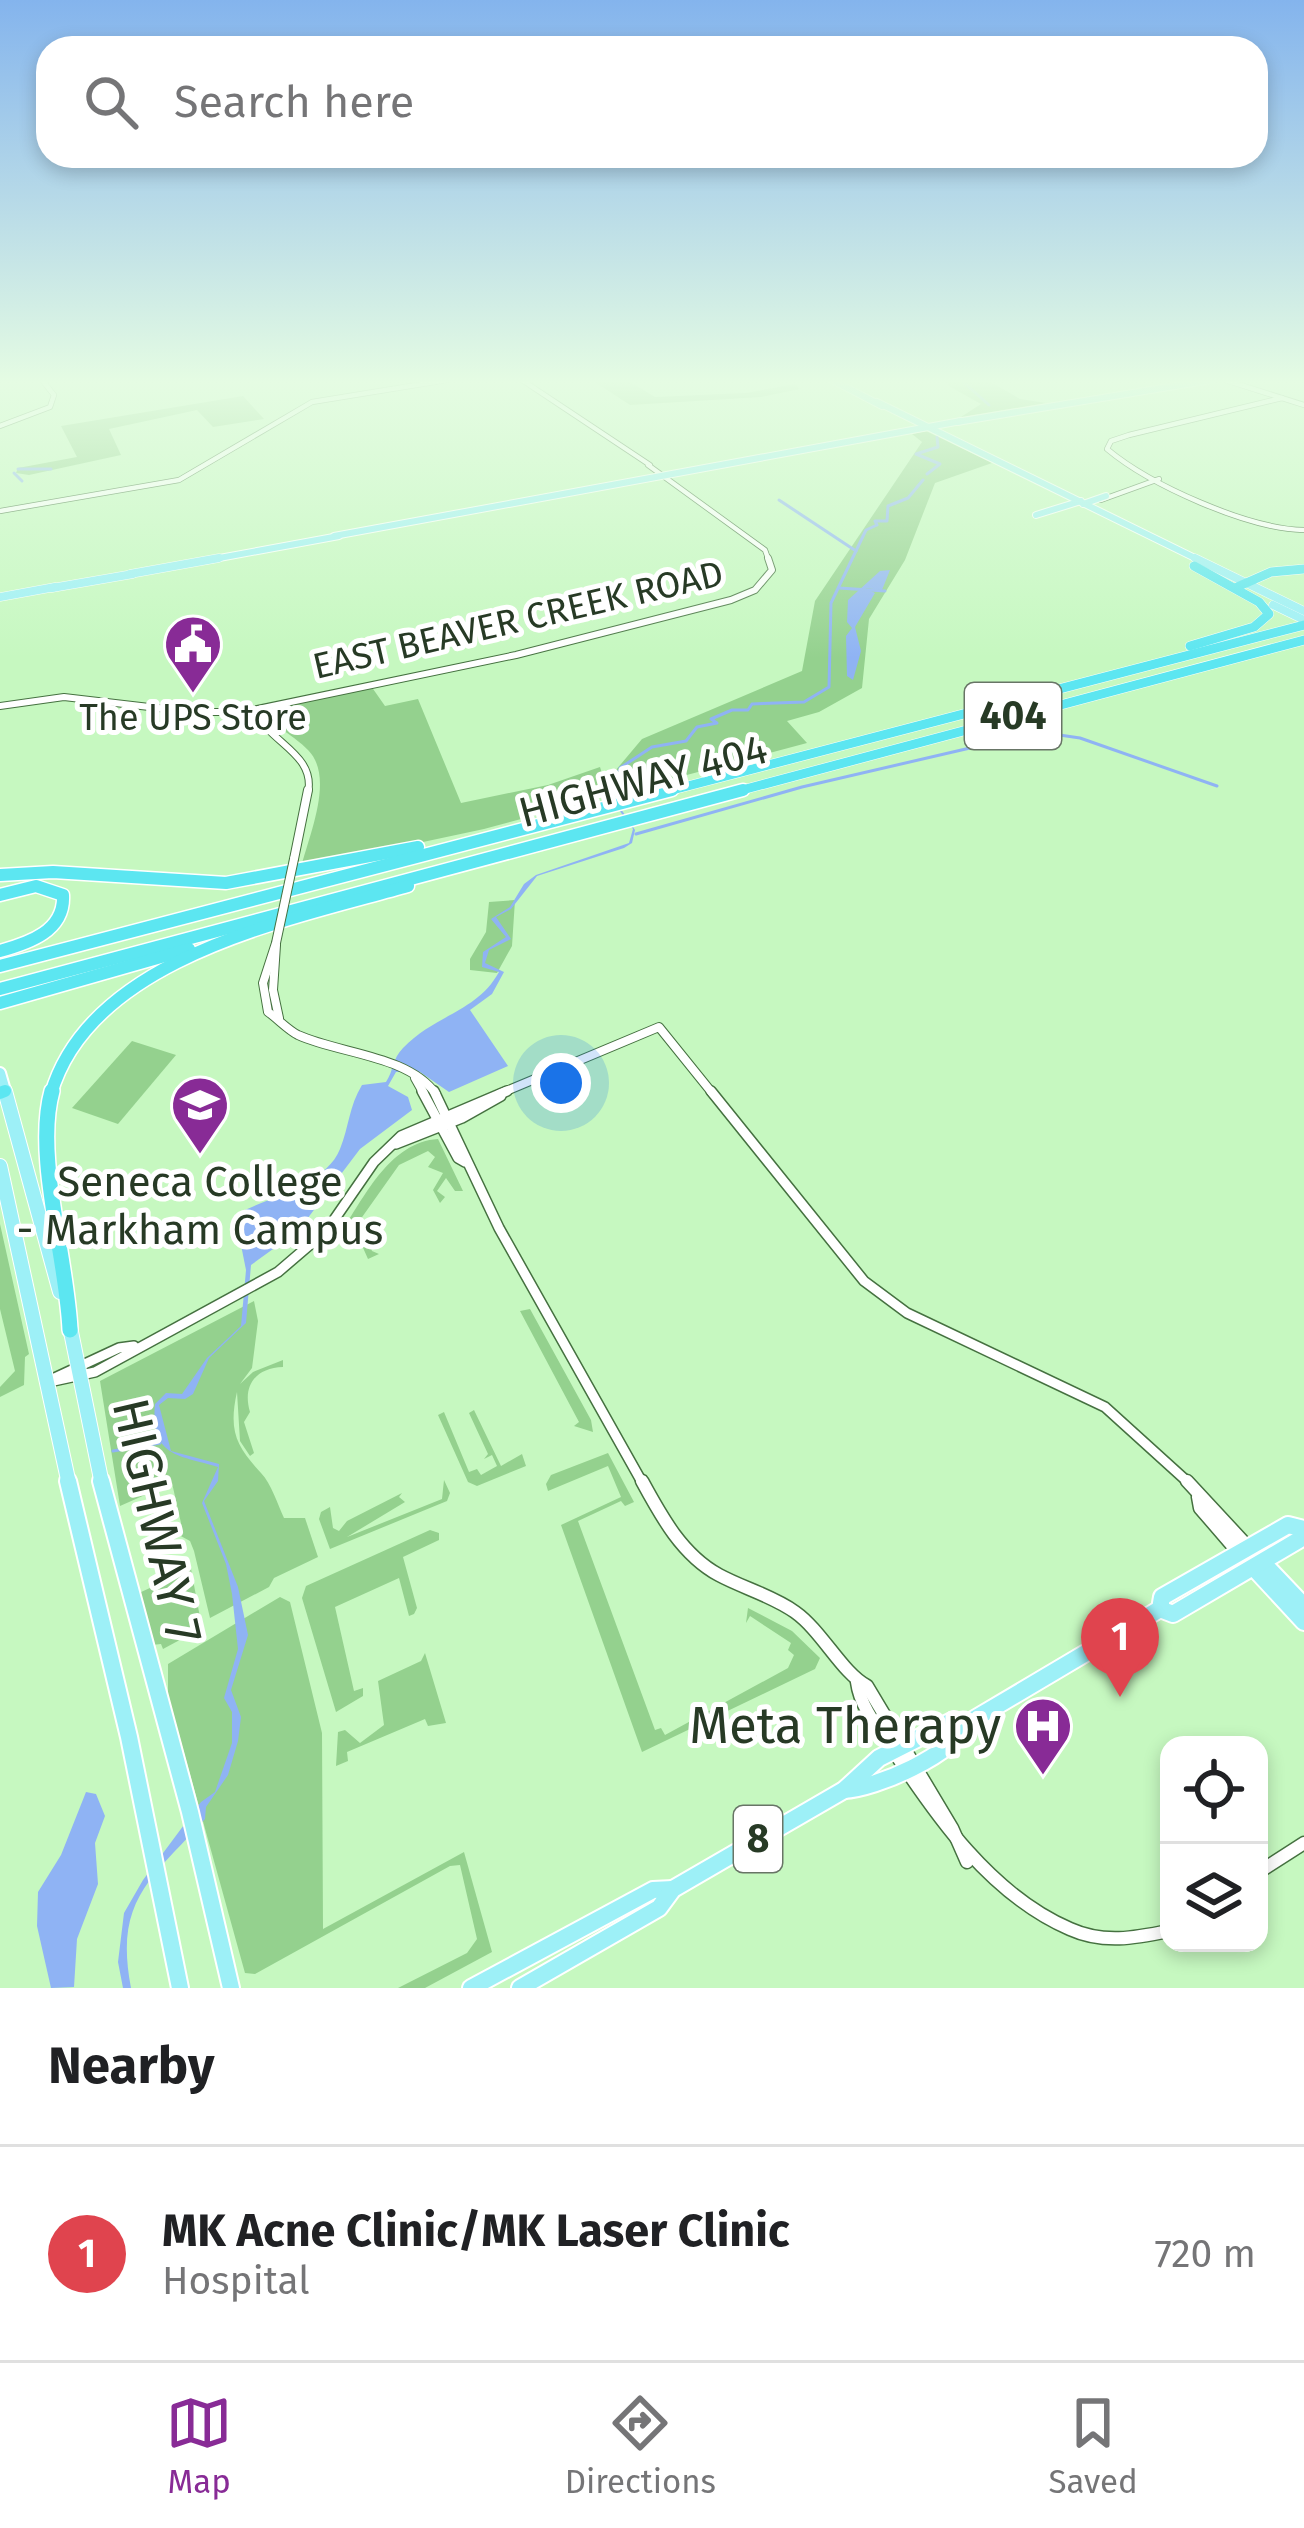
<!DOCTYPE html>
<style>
:root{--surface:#fff;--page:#f2f2f2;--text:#202124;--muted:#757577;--line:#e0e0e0;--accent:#882b96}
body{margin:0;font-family:"Fira Sans",sans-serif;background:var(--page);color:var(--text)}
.controls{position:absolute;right:36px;bottom:36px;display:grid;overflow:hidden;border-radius:24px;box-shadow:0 6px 18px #0003}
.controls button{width:108px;height:108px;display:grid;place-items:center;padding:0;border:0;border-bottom:3px solid var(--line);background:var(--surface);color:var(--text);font:60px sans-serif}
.you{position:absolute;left:561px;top:1083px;width:42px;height:42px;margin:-30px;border:9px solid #fff;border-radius:50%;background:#1a73e8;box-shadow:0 0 0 18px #1a73e833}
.badge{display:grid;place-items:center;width:78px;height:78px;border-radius:50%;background:var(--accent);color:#fff;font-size:39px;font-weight:700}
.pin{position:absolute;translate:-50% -99px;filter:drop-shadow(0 3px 6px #0008)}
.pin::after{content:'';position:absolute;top:63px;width:42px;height:36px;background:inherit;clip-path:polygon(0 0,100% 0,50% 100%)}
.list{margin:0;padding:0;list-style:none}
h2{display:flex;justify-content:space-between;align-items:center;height:156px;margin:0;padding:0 48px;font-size:51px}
h2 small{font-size:39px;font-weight:400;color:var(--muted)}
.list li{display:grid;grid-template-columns:78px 1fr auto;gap:36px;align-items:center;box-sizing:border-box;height:216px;padding:0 48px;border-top:3px solid var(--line)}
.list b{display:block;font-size:45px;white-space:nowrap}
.list p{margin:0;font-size:39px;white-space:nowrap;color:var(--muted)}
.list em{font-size:39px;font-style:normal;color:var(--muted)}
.icon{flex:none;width:66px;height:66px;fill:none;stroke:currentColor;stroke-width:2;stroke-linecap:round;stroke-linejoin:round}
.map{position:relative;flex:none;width:1304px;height:1988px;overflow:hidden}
.search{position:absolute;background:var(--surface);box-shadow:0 6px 18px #0003;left:36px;right:36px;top:36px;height:132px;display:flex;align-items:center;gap:30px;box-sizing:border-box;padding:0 42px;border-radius:36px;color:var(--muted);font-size:45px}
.sheet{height:372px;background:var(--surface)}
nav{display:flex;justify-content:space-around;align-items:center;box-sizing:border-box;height:168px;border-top:3px solid var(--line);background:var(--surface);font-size:33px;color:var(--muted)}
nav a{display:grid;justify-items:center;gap:6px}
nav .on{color:var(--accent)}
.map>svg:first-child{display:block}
.green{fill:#94d18e}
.water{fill:#8fb3f4}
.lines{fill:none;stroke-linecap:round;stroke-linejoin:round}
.stream{stroke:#8fb3f4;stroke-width:3}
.minor-far4-casing{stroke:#457140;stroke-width:6}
.minor-far3-casing{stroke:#457140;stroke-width:8}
.minor-far2-casing{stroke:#457140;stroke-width:10}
.minor-far1-casing{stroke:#457140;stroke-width:12}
.minor-casing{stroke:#457140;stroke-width:15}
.major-far4-casing{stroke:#fff;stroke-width:8}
.major-far3-casing{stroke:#fff;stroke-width:9}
.major-far2-casing{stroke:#fff;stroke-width:14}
.major-far1-casing{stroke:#fff;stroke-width:16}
.major-casing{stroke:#fff;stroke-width:20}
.highway-far2-casing{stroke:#fff;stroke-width:10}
.highway-far1-casing{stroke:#fff;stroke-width:15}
.highway-casing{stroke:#fff;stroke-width:18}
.minor-far4{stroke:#fff;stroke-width:4.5}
.minor-far3{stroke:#fff;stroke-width:6}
.minor-far2{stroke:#fff;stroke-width:8}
.minor-far1{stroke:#fff;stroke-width:9}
.minor{stroke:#fff;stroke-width:12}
.major-far4{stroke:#9df0f7;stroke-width:6}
.major-far3{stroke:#9df0f7;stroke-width:8}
.major-far2{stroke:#9df0f7;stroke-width:10}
.major-far1{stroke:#9df0f7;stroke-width:14}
.major{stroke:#9df0f7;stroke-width:16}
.highway-far2{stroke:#5ce6f1;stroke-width:9}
.highway-far1{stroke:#5ce6f1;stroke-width:12}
.highway{stroke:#5ce6f1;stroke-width:15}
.minor-bridge-casing{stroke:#457140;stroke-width:10;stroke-linecap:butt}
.minor-bridge{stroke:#fff;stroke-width:8}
.labels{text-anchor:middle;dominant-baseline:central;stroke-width:10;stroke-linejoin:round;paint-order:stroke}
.far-street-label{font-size:36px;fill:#273a25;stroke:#fff}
.far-poi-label{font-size:36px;fill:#273a25;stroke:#fff}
.shield{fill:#fff;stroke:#687566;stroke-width:3}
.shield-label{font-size:39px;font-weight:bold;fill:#273a25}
.street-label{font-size:42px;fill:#273a25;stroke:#fff}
.poi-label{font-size:42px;fill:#273a25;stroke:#fff}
.near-street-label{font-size:51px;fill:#273a25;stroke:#fff}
.near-poi-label{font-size:51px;fill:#273a25;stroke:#fff;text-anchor:end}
</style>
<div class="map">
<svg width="1304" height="1988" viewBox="0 0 1304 1988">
<rect width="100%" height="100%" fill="#c6f8c0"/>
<!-- green -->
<g class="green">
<polygon points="592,380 627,380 655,397 746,393 795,384 800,389 761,397 630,405"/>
<polygon points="947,380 987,380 1020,399 1046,403 961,417 981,404 949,386"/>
<polygon points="243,396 264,419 213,427 197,410 109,429 121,455 29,475 16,473 18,468 77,457 61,426"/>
<path d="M926,431L992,463L935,483L905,560L869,619L862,688L819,712L787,721L807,743L484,829L301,868C309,835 335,777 308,750C293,734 276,731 270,710L371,686L385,706L418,699L461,803L548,785L600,767L605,783L642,739L802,671L815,601L922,442L912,434Z"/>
<polygon points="515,900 512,946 497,973 470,970 470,959 486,932 489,902"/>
<polygon points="132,1041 176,1055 118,1124 72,1108"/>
<path d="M438,1139L463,1191H455L446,1178L437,1191L445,1197L440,1203L433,1190L443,1173L428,1167L435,1157L428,1151L399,1165L360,1220L372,1251L379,1254L368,1259L360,1241L343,1229C366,1194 391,1142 438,1139Z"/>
<polygon points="0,1224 29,1354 25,1357 24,1385 0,1397 0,1387 15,1371 0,1309"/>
<path d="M254,1301L258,1321L252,1368L240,1384L253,1372L283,1360V1367C256,1368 242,1385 250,1412L244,1422L254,1453L250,1456L240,1441L237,1392C228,1432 237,1447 261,1473C271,1483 278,1505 284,1518H305L318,1557L274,1578L269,1587L210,1618L194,1551L190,1541L177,1534L175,1527L181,1523L172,1483L120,1506L100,1381Z"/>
<polygon points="530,1309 591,1420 593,1432 574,1426 579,1422 520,1311"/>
<polygon points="474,1410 501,1466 522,1454 526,1466 477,1486 468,1482 438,1415 444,1412 469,1472 477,1469 481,1475 497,1466 492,1455 484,1459 488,1454 469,1413"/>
<polygon points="608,1453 634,1502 625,1506 621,1501 578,1521 655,1730 661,1728 665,1735 788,1668 794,1655 788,1650 791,1643 750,1616 746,1623 748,1608 792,1631 820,1658 815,1669 642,1752 561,1525 621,1497 608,1466 548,1491 546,1484 551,1475"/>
<polygon points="444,1480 450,1493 447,1501 330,1549 319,1519 321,1512 330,1507 333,1528 339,1531 347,1521 402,1493 399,1497 405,1502 347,1537 442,1499"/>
<polygon points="430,1530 439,1533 439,1540 403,1557 417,1608 414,1614 409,1616 399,1578 335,1607 354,1691 363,1688 363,1696 336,1712 302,1598 306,1586"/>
<polygon points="191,1569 202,1628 163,1649 161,1644 152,1645 139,1593"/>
<polygon points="280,1597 290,1602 322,1733 323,1929 464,1852 492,1952 425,1988 398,1988 467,1953 477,1939 460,1865 450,1866 255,1974 245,1973 168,1695 168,1664"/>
<polygon points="425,1653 446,1723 428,1726 425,1719 347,1752 348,1761 336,1766 338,1732 345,1730 360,1743 384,1725 378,1681 421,1661"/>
</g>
<!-- water -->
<g class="water">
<polygon points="890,570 882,590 865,588 875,593 855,627 861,651 853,680 847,676 846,636 852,628 847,622 848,600 880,571"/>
<path d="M620,768L609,791L635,830L632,843L624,848L537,876L511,909L496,917L511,939L489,950L485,963L504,972L492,994L470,1010L508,1066L449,1092L420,1072H396L388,1086L408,1097L412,1110L360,1149L298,1231L251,1265L246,1323L209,1358L193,1394L185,1399L168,1398L159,1405L171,1451L219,1464L218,1481L204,1501L238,1587L248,1635L231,1690L241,1717L238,1741L228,1775L206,1807L205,1819C151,1879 114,1900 131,1988H123L118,1962L124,1913L143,1880L201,1802L215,1792L232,1743V1712L224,1698L238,1649L232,1594L226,1564L202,1503L218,1467C180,1455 150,1458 155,1404L166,1393L182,1394L207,1358L241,1326L246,1270L235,1215C266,1198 326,1185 340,1149C349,1127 349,1106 362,1085L386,1082C394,1070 392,1059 403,1048C436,1014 477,1012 499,972L482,967L483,952L506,937L491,919L510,907L524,884L536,875L629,843L633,829L605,791L607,781Z"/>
<polygon points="86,1792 96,1794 105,1816 95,1843 98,1884 77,1939 74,1987 51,1988 37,1926 38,1892 61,1855"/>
</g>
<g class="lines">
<!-- stream -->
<g class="stream">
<polyline points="961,380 989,405"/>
<polyline points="18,469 51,469"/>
<polyline points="14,473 22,481"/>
<polyline points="927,474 940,464 916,454 938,447 937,437"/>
<polyline points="779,500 856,551"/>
<polyline points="839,588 885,591"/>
<polyline points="620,768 652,747 686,741 697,727 717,723 711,719 732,710 748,710 752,704 804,702 829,687 831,603 866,530 877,525 875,521 887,521 888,506 908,498 923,480"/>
<polyline points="636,834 802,787 1039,732 1080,738 1217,786"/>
<polyline points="113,1451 160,1443"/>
</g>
<!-- minor-far4 casing -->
<g class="minor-far4-casing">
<g id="minor-far4">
<polyline points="522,380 650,465"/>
<polyline points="1225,380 1304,405"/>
<path d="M1282,398L1129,435L1111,441L1107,449C1150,485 1248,529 1304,530"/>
<polyline points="0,426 50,407 54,395 42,380"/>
<polyline points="648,465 765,550 769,561"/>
<polyline points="1101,500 1159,479"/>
<polyline points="0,511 179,480 312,402 447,380"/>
</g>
</g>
<!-- minor-far3 casing -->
<g class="minor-far3-casing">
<g id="minor-far3">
<polyline points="0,706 64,697 192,712 243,712 516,655 731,600 755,590 772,570 768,558"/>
<path d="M255,710C268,743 316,753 308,793"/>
</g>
</g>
<!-- minor-far2 casing -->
<g class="minor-far2-casing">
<g id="minor-far2">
<polyline points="294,859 308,790"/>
<path d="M276,943L263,983L268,1012C278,1019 288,1030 298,1035C340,1054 408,1055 436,1094"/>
<polyline points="276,945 273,990 279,1018"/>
<polyline points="415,1078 424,1094"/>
<polyline points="499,1094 659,1027 713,1094"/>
</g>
</g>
<!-- minor-far1 casing -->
<g class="minor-far1-casing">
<g id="minor-far1">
<polyline points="422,1091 458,1158 465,1162"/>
<polyline points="434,1091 499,1228 643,1484"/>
<polyline points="711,1091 864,1281 907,1313 1105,1407 1190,1484"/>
<polyline points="396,1144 462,1118 501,1096"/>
<polyline points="48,1381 119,1348 134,1346"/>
<polyline points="49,1382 95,1372 278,1272 327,1230 374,1162 401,1136 507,1091"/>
</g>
</g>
<!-- minor casing -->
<g class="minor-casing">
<g id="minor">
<path d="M642,1481C661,1516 682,1555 719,1575C743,1588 773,1596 795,1612C822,1631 842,1673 867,1686L952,1828L967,1862"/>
<polyline points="1187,1481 1263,1563"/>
<polyline points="1198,1497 1200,1508 1238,1552"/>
<path d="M857,1682C860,1706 877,1727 891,1747C936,1816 991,1895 1070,1929C1103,1944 1135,1938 1169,1931"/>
<polyline points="1259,1872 1304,1843"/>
</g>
</g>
<!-- major-far4 casing -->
<g class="major-far4-casing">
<g id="major-far4">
<polyline points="832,380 882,406"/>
<polyline points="877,402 1201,561"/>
<polyline points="957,422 1211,380"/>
<polyline points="1083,504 1106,496"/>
<polyline points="1036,515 1081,501"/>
<polyline points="334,536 961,421"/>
<polyline points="203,561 339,536"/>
</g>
</g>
<!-- major-far3 casing -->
<g class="major-far3-casing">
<g id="major-far3">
<polyline points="1195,558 1304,611"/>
<polyline points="130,574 219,558"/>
<polyline points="52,588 133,574"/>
<polyline points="0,597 55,587"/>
<polyline points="1273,605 1304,620"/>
</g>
</g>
<!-- major-far2 casing -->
<g class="major-far2-casing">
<polyline id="major-far2" points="0,1073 6,1094"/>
</g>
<!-- major-far1 casing -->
<g class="major-far1-casing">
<g id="major-far1">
<polyline points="5,1091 60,1292"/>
<polyline points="0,1166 69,1484"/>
<polyline points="70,1327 102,1484"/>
</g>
</g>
<!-- major casing -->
<g class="major-casing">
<g id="major">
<polyline points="68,1481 129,1737 180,1988"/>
<polyline points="101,1481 190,1812 231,1988"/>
<polyline points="1264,1564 1304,1606"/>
<polyline points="1255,1569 1304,1622"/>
<polyline points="1160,1609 1173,1614 1304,1537"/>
<path d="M844,1790C875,1789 955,1754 966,1724L1160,1609L1162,1597L1288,1525L1304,1529"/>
<polyline points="471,1988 653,1890 673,1889"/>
<polyline points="520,1988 659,1908 673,1889 844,1790 879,1758 954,1720 966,1724"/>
</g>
</g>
<!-- highway-far2 casing -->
<g class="highway-far2-casing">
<g id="highway-far2">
<polyline points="1237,587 1271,572 1304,569"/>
<polyline points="1190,646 1254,627 1269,614 1259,602 1194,566"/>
<polyline points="661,793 1304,625"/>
<polyline points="731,793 1304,640"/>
</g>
</g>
<!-- highway-far1 casing -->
<g class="highway-far1-casing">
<g id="highway-far1">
<polyline points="0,875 53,872 226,883 418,847"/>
<path d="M0,895L36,886L63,895C65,931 29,943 0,951"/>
<polyline points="0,966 672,790"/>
<polyline points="0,989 743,790"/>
<polyline points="0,1003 189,949"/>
<polyline points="0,1093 5,1091"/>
<path d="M51,1094C90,958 288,920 408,886"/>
</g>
</g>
<!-- highway casing -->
<g class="highway-casing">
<path id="highway" d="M52,1091C34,1155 67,1259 70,1330"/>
</g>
<!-- minor-far4 -->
<use href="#minor-far4" class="minor-far4"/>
<!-- minor-far3 -->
<use href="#minor-far3" class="minor-far3"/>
<!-- minor-far2 -->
<use href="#minor-far2" class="minor-far2"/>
<!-- minor-far1 -->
<use href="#minor-far1" class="minor-far1"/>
<!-- minor -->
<use href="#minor" class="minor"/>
<!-- major-far4 -->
<use href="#major-far4" class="major-far4"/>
<!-- major-far3 -->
<use href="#major-far3" class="major-far3"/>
<!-- major-far2 -->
<use href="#major-far2" class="major-far2"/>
<!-- major-far1 -->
<use href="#major-far1" class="major-far1"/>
<!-- major -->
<use href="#major" class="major"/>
<!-- highway-far2 -->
<use href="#highway-far2" class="highway-far2"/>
<!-- highway-far1 -->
<use href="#highway-far1" class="highway-far1"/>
<!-- highway -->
<use href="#highway" class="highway"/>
<!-- minor-bridge casing -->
<g class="minor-bridge-casing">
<polyline id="minor-bridge" points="276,943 294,859"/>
</g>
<!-- minor-bridge -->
<use href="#minor-bridge" class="minor-bridge"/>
</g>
<!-- sky -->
<linearGradient id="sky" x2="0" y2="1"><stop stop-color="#84b4ed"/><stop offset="0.58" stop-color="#e5fce3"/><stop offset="1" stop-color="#e5fce3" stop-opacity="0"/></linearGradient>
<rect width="1304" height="658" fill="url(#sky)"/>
<!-- icons -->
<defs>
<g id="civic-pin" transform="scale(3)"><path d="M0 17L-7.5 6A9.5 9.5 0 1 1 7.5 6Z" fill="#882b96" stroke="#fff"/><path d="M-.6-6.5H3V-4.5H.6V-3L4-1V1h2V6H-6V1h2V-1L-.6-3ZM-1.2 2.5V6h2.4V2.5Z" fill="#fff"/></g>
<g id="university-pin" transform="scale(3)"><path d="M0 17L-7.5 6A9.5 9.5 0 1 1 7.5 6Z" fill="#882b96" stroke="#fff"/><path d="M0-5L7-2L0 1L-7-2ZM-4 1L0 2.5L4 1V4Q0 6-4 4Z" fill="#fff"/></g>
<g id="hospital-pin" transform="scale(3)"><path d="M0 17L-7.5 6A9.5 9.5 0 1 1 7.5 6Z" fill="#882b96" stroke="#fff"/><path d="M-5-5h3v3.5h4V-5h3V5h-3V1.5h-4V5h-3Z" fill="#fff"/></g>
</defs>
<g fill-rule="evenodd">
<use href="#civic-pin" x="193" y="644"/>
<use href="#university-pin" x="200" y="1105"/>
<use href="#hospital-pin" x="1043" y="1726"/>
</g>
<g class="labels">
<!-- far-street labels -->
<g class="far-street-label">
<text transform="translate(518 620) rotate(-13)">EAST BEAVER CREEK ROAD</text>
</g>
<!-- far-poi labels -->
<g class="far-poi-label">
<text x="193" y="718">The UPS Store</text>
</g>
<!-- shield labels -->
<g class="shield">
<rect x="965" y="683" width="96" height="66" rx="9"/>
<rect x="734" y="1806" width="48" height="66" rx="9"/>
</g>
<g class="shield-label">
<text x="1013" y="716">404</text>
<text x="758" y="1839">8</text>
</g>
<!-- street labels -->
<g class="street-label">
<text transform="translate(643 781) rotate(-15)">HIGHWAY 404</text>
</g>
<!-- poi labels -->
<g class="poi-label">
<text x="200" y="1182">Seneca College<tspan x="200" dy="48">- Markham Campus</tspan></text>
</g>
<!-- near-street labels -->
<g class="near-street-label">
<text transform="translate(157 1521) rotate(77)">HIGHWAY 7</text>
</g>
<!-- near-poi labels -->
<g class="near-poi-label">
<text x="1001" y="1726">Meta Therapy</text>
</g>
</g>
</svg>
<div class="controls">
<button><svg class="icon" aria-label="locate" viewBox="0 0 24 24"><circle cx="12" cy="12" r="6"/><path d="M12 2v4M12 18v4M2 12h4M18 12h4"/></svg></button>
<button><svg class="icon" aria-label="layers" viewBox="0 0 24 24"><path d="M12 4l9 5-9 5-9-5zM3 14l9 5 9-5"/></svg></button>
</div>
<div class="you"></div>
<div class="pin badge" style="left:1120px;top:1697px;background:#e0444e">1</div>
<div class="search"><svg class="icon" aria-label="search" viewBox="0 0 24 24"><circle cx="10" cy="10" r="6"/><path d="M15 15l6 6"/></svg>Search here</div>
</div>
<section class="sheet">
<h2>Nearby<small></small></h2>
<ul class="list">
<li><span class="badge" style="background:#e0444e">1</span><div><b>MK Acne Clinic/MK Laser Clinic</b><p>Hospital</p></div><em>720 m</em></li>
</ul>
</section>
<nav>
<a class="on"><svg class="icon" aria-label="map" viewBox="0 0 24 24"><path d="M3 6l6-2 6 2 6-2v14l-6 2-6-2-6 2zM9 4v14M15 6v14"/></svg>Map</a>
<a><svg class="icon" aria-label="directions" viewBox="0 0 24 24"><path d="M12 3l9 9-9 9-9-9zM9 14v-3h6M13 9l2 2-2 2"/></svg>Directions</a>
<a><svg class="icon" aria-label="saved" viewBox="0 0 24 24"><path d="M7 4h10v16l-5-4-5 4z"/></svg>Saved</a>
</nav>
